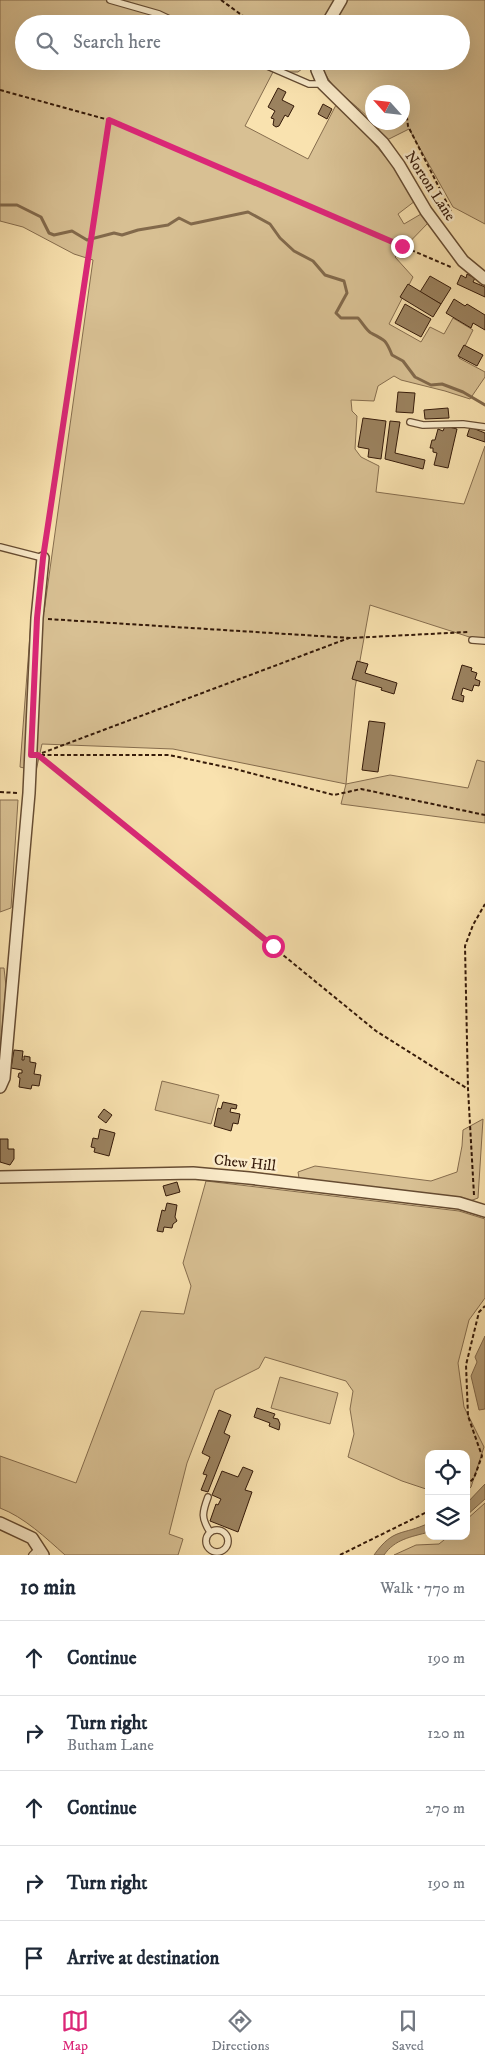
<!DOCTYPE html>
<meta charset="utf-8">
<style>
:root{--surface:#fff;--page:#f2f2f3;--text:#1f2937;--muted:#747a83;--line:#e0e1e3;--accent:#db2777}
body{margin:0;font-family:"IM FELL DW Pica",serif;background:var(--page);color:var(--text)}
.controls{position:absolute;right:15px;bottom:15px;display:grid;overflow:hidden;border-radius:10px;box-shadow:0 5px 20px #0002}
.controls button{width:45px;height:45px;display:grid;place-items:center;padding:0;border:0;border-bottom:1px solid var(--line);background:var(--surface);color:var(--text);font:25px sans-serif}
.compass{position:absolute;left:365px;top:85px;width:45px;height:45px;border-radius:50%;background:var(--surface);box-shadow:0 5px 20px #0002;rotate:297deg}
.stop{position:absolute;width:15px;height:15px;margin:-11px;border:4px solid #db2777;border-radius:50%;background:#fff}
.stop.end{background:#db2777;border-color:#fff;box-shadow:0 1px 5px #0008}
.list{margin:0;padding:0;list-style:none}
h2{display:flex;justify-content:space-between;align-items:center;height:65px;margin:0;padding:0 20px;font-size:21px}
h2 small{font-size:16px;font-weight:400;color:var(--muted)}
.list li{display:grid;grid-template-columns:32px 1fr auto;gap:15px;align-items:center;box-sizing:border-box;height:75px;padding:0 20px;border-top:1px solid var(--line)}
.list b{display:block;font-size:19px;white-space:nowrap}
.list p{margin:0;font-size:16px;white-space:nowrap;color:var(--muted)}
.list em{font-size:16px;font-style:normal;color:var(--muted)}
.icon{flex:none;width:28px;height:28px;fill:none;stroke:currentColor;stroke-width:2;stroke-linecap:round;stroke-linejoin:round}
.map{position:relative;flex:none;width:485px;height:1555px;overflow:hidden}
.search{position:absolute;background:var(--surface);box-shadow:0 5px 20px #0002;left:15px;right:15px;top:15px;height:55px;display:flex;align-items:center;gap:12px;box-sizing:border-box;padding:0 18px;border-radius:28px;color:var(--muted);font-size:19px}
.sheet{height:440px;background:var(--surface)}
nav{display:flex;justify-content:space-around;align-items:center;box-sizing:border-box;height:70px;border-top:1px solid var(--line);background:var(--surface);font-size:14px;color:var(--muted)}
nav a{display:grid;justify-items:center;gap:2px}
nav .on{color:var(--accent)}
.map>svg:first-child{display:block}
.green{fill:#d8c093;stroke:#866d4e}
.water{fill:#b69e77;stroke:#82694b}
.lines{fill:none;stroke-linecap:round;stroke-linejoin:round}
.stream{stroke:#82694b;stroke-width:3}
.building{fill:#9b825f;stroke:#351a09}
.service-casing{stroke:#664c32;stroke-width:8}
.minor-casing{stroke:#664c32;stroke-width:14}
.path{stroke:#351a09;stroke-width:2;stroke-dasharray:4 2.5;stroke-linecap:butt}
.service{stroke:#fbeccb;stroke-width:5.5}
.minor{stroke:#fbeccb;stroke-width:11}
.route{stroke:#db2777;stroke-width:6}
.labels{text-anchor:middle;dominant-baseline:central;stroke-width:5;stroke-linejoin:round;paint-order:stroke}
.street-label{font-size:15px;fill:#351a09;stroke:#fbeccb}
</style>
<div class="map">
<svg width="485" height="1555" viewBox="0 0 485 1555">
<rect width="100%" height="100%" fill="#f9e2af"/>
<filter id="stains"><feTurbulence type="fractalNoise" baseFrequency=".004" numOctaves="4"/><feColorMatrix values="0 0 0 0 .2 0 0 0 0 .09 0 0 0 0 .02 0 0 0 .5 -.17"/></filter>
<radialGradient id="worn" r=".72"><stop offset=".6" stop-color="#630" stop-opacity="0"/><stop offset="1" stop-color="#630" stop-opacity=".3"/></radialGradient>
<!-- green -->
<g class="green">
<polygon points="0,0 337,0 323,24 187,24 182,21 169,24 24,24 24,61 248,61 273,72 245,126 308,159 336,105 366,134 392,165 415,201 398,214 404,224 421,214 429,222 395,257 413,277 389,324 421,342 430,327 444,334 453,318 473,330 459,358 485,372 485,377 470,399 445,391 401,380 394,376 378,386 374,401 351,400 352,411 357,416 355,449 361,457 379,466 376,492 464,504 485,446 485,642 370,605 355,688 346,784 390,775 468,788 477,760 485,762 485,823 341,804 346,784 173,749 42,744 36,771 20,767 31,621 44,612 93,260 74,254 23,227 0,221"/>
<path d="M348,0H485V224L453,207L409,129L387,140L373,122H402V92H372V122C356,102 325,88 321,61H461V24H331Z"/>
<polygon points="262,61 312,61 298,72 287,72"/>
<polygon points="0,800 18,800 11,908 0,912"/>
<polygon points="0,968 4,968 6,986 0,1053"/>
<polygon points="162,1081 219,1095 211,1124 155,1110"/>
<polygon points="483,1119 478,1198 470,1201 299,1178 298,1172 315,1166 431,1181 457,1172 462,1146 463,1130"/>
<path d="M206,1181L459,1211L485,1219V1298L469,1320L458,1363L464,1407L484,1447L471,1487L466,1492V1454H429V1490L402,1481L348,1457L354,1434L350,1409L353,1391L346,1381L265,1357L259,1368L215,1390L187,1463L169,1534L183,1539L178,1555H65C46,1538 24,1517 0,1508V1456L76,1483L141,1311L184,1314L191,1286L183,1263Z"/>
<polygon points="280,1377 338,1393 330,1424 271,1408"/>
<polygon points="485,1503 485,1555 394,1555 416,1545 439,1544 449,1536 466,1536 466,1520"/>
</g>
<!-- water -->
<g class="water">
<polygon points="485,1336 485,1409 479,1410 471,1376 477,1362 475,1357"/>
<polygon points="485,1484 485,1499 466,1516 466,1504"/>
<path d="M429,1523V1532C411,1537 395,1539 384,1555H374C394,1527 402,1536 429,1523Z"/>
</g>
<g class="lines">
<!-- stream -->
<path class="stream" d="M0,205H17L41,217L49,233L54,235L72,231L87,240L114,233L122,235L138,230L168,225L179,218L191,224L248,212L270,224L280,238L294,251L313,261L325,275L344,281L347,293L336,313L341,318H358C362,322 366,330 371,333C385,340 386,340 392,355L403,361L415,377L431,385L442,384L463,392L485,405"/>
</g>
<!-- building -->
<g class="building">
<polygon points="278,88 286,92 282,100 294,106 288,117 285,115 279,126 276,127 273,125 274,119 271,118 275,111 268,107"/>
<polygon points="323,104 332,109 327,119 318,114"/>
<polygon points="467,274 475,278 473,282 485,287 485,297 457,284 461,275 466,278"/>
<polygon points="430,276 451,288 441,304 420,292"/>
<polygon points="408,284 441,304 433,317 400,297"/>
<polygon points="454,299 465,306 467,304 485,315 485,330 473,323 471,328 446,313"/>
<polygon points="405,304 431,319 421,337 395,323"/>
<polygon points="464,345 483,355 477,366 458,356"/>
<polygon points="398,392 415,393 413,413 396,412"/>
<polygon points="448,408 449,418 425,419 424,410"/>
<polygon points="363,418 386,421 381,459 368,457 369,449 358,447"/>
<polygon points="390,421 400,422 395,453 425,460 423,469 385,459"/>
<polygon points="445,426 457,429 448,468 434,465 437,453 433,452 433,448 430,448 432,440 435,440 438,429 443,431"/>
<polygon points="470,427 485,433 485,442 467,436"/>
<polygon points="357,661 368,664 365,673 397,683 394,694 381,690 382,688 352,679"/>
<polygon points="462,665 472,668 471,671 477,673 475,679 480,681 479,686 474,685 472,691 463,688 461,695 464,696 463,702 452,699"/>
<polygon points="369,721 385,723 378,772 362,770"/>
<polygon points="14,1050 23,1051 22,1060 24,1060 24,1056 30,1057 30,1062 36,1063 34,1074 41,1075 39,1086 32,1085 31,1089 19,1087 20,1078 18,1077 19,1073 22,1073 22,1070 11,1068"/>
<polygon points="223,1102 237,1105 236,1109 231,1108 230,1112 240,1114 238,1124 233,1123 231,1131 214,1126 218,1108 221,1109"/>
<polygon points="104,1109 112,1115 106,1123 98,1117"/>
<polygon points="100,1129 115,1133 109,1156 94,1152 95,1148 91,1147 93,1138 98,1139"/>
<polygon points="0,1139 8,1139 8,1149 14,1149 14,1159 10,1165 0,1162"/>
<polygon points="177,1182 180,1192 166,1196 163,1186"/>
<polygon points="167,1203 177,1205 175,1217 177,1221 173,1224 172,1228 164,1227 163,1232 157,1231 162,1210 165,1211"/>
<polygon points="257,1408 275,1414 273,1418 278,1419 280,1424 279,1430 269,1426 270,1423 254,1417"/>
<polygon points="219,1410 231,1415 224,1433 230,1436 208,1492 201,1490 207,1475 203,1474 210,1457 202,1453"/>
<polygon points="243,1467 253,1471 245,1490 252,1492 238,1532 210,1521 216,1504 218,1505 221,1499 212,1495 222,1471 238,1477"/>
</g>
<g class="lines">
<!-- service casing -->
<g class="service-casing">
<g id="service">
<polyline points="110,0 159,14 180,24"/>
<polyline points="256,61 309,84 323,84"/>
<polyline points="410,422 423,425 463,424 485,427"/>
<polyline points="0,547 43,558"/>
<polyline points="472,640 485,641"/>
<path d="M208,1497C202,1513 201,1518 210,1532"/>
<circle cx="217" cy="1541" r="11"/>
<polyline points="32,1555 38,1549"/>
</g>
</g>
<!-- minor casing -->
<g class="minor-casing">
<g id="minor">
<polyline points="327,24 341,0"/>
<polyline points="317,61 317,70 323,84 383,143 399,165 426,211 463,261 485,279"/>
<polyline points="0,1087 4,1078 29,793 37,618 43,558"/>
<polyline points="0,1177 193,1173 249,1178 459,1203 485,1211"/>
<polyline points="0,1523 32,1538 43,1555"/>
</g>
</g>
<!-- path -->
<g class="path">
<polyline points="221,0 254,24"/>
<polyline points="0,90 109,120 453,268"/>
<polyline points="406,110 408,126 451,211"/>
<polyline points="45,548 109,120"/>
<polyline points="48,619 351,638 468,632"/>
<polyline points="42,753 349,638"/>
<polyline points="41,755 169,755 235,769 334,795 361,789 485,815"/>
<polyline points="42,758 376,1031 468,1089"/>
<polyline points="0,792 17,793"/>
<polyline points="474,1195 468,1089 465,946 473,925 485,904"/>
<polyline points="466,1486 474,1478 482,1456 468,1416 466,1365 479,1312 485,1306"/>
<polyline points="340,1555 429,1511"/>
</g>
<!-- service -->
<use href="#service" class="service"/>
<!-- minor -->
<use href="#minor" class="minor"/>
</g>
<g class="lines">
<!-- route -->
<polyline class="route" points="273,946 38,755 31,755 37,618 43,558 109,120 402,246"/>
</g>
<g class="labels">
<!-- street labels -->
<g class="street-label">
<text transform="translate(430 186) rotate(57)">Norton Lane</text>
<text transform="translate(245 1163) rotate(6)">Chew Hill</text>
</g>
</g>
<rect width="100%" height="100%" filter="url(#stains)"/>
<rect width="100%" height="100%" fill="url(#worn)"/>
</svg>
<div class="controls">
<button><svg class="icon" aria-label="locate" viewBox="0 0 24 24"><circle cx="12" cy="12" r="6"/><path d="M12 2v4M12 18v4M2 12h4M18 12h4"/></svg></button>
<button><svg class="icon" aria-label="layers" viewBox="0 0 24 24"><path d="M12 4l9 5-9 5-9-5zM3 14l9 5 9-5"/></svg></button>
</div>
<svg class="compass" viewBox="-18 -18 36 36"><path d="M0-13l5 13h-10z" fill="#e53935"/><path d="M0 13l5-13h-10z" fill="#747a83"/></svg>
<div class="stop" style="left:273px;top:946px"></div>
<div class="stop end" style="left:402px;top:246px"></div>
<div class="search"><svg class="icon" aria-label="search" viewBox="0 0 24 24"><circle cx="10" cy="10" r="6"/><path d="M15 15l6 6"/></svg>Search here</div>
</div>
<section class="sheet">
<h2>10 min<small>Walk · 770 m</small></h2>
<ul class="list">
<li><svg class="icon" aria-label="ahead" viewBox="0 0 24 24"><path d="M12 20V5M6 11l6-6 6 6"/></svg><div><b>Continue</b></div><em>190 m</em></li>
<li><svg class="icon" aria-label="right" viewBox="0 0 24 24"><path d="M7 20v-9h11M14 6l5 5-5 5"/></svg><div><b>Turn right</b><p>Butham Lane</p></div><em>120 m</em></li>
<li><svg class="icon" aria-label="ahead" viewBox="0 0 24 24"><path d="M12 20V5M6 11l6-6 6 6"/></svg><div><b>Continue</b></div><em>270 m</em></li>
<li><svg class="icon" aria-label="right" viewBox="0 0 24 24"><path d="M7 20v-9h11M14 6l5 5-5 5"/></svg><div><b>Turn right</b></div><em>190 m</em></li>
<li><svg class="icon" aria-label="arrive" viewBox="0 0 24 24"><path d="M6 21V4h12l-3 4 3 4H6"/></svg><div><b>Arrive at destination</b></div></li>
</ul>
</section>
<nav>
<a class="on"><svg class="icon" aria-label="map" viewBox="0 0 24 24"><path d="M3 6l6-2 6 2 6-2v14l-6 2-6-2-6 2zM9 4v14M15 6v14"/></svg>Map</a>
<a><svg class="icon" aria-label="directions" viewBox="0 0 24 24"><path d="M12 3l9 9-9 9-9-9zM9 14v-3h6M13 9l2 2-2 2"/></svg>Directions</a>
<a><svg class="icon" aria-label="saved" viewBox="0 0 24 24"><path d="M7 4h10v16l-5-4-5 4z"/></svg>Saved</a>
</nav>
